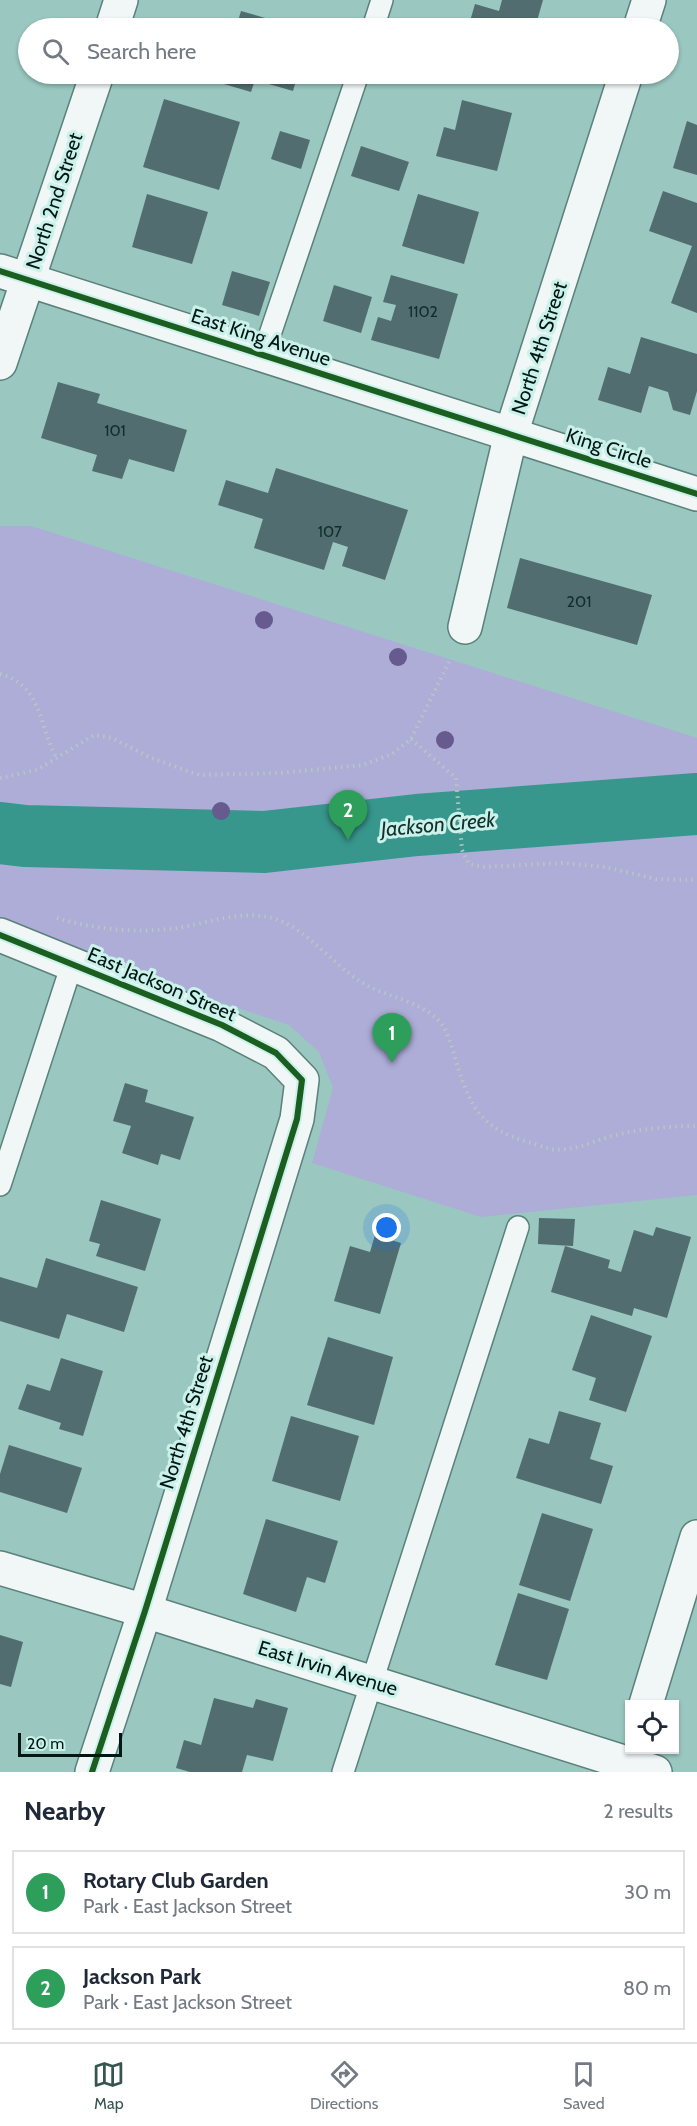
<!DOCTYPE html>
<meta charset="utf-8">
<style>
:root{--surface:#fff;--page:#f6f6f7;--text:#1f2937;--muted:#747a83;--line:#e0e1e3;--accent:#365550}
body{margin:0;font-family:Cabin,sans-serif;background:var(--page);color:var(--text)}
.controls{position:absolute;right:18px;bottom:18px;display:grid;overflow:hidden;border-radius:0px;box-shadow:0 2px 4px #0004}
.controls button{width:54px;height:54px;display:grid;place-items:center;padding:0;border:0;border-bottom:2px solid var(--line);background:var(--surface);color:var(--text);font:30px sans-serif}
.scale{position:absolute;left:18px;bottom:15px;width:104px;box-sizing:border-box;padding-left:6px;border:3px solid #001714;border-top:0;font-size:16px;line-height:21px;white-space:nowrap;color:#001714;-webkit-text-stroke:4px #cbf1eb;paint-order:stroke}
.you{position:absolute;left:387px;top:1228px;width:21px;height:21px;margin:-15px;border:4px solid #fff;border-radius:50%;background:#1a73e8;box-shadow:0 0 0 9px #1a73e833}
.badge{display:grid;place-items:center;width:39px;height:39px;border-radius:50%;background:var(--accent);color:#fff;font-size:20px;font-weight:700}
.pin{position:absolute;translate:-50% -50px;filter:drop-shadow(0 2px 3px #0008)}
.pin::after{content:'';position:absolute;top:32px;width:21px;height:18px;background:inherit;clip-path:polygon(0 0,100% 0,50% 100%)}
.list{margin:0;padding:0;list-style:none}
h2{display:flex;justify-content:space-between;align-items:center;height:78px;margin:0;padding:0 24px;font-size:26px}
h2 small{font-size:20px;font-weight:400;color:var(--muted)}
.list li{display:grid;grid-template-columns:39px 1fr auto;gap:18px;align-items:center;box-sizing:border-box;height:84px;margin:0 12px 12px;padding:0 12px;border:2px solid var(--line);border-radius:0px}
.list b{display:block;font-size:22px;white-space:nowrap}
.list p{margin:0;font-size:20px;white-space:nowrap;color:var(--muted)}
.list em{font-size:20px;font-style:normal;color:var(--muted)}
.icon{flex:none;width:33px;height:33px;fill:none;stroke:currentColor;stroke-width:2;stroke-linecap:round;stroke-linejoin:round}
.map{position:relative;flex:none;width:697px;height:1772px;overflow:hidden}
.search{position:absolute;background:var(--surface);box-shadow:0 2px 4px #0004;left:18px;right:18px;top:18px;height:66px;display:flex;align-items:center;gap:15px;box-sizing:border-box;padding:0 21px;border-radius:33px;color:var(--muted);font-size:22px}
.sheet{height:270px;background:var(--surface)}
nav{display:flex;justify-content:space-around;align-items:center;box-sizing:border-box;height:84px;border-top:2px solid var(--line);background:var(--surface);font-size:16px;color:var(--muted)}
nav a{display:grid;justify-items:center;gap:3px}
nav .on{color:var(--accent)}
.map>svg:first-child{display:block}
.green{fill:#adadd8}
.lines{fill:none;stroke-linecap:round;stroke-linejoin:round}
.river{stroke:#37978d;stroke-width:62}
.building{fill:#516d6f}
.service-casing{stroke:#5a817c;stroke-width:24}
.minor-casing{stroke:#5a817c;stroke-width:36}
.path{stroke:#b9c6c3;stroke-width:4;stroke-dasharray:1.5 4.5;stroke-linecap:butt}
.service{stroke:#f0f7f6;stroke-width:21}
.minor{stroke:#f0f7f6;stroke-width:33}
.cycleway-casing{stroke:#cbf1eb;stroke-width:10}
.cycleway{stroke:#1b5e20;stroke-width:6}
.tree{fill:#675a8e}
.labels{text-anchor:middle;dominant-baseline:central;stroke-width:6;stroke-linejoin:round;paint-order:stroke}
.number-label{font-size:16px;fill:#142c2b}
.street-label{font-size:20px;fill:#001714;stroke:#cbf1eb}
.water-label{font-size:21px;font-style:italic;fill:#12312d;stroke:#cbf1eb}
</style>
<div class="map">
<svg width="697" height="1772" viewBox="0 0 697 1772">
<rect width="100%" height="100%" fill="#9ac7c0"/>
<!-- green -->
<polygon class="green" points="0,526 31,526 697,738 697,1195 481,1217 312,1163 333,1088 319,1052 289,1025 226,1004 0,942"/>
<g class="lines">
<!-- river -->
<polyline class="river" points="0,833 25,836 264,842 417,825 697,804"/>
</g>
<!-- building -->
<g class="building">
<polygon points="502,0 543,0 535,28 468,28 475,4 499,11"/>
<polygon points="241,11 300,28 236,28"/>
<polygon points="190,74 298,74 293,91 255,80 251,92"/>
<polygon points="440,74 464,74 462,81"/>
<polygon points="164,99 240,122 219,190 143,167"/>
<polygon points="462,100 512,113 497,171 436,156 444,127 455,130"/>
<polygon points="687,121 697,125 697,175 673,168"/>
<polygon points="280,131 310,140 301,169 271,159"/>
<polygon points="361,146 409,162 399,191 351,176"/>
<polygon points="663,191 697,203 697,313 671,303 692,246 649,231"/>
<polygon points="147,194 208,212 192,264 132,247"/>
<polygon points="418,194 479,212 464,264 402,246"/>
<polygon points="232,271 270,282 259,316 222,305"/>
<polygon points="391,275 458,294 439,359 371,340 378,317 391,321 396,305 383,302"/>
<polygon points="334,285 372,297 361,333 323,321"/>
<polygon points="641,337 697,354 697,391 690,415 673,410 668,392 649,386 641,413 598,400 608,367 630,374"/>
<polygon points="58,382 100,394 97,403 187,430 174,472 129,459 122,479 92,471 97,455 41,438"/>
<polygon points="276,468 408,510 385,580 342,566 348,547 333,542 324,570 254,548 263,519 218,505 226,480 268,493"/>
<polygon points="520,558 652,595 637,645 507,608"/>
<polygon points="125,1083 148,1090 145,1102 194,1117 180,1160 161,1154 158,1165 122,1153 131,1126 113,1121"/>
<polygon points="101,1200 161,1219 145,1271 96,1256 100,1244 89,1241"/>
<polygon points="539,1218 575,1219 573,1246 538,1244"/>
<polygon points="656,1227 691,1237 667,1318 634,1308 632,1316 551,1292 565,1246 610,1260 608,1268 621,1272 634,1230 653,1236"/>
<polygon points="375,1235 401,1243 380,1314 334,1301 350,1246 370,1252"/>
<polygon points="46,1258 138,1287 124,1332 67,1314 59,1339 0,1321 0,1277 37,1288"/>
<polygon points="591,1315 652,1336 626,1412 589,1400 596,1378 572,1370"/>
<polygon points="328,1337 393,1357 374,1425 307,1405"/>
<polygon points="61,1358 103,1371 83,1436 59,1429 61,1423 18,1409 27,1384 50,1391"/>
<polygon points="559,1411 601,1423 590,1459 613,1466 601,1504 516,1478 529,1438 549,1444"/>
<polygon points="291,1416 359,1436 340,1501 272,1481"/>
<polygon points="9,1445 82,1468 67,1513 0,1492 0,1474"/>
<polygon points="542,1513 593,1529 570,1601 519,1585"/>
<polygon points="266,1519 338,1541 325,1583 307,1577 296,1612 243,1594"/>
<polygon points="518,1593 569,1609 547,1680 495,1665"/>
<polygon points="0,1635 23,1642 11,1687 0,1684"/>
<polygon points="214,1698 253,1708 256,1699 288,1708 273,1761 247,1755 242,1772 190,1772 176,1768 184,1740 201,1745"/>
</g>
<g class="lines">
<!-- service casing -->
<g class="service-casing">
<g id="service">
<polyline points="373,28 382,0"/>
<polyline points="263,355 358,74"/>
<polyline points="0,1185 72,964"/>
<polyline points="343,1772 518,1227"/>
</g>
</g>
<!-- minor casing -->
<g class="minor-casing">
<g id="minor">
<polyline points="112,28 121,0"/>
<polyline points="640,28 649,0"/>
<polyline points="0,271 697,494"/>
<polyline points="0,363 97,74"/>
<polyline points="465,627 511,434 626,74"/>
<polyline points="0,935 222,1025 276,1053 302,1080 297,1119 145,1611 92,1772"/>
<polyline points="0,1568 145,1611 655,1772"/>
<polyline points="646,1704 697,1537"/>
</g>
</g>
<!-- path -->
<g class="path">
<path d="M0,674C43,685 39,728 57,759"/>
<polyline points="411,739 456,778 462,850 469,864 482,867 563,863 605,867 656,879 697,880"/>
<polyline points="0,778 37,770 94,735 112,738 151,758 199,775 281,773 363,765 392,754 411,739 451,658"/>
<path d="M57,918C93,929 132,933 169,929C207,925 244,906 281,921C315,936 335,968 368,986C389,997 429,1004 443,1026C450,1037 454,1055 458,1068C472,1111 484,1129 528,1142C535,1144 543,1147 550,1149C572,1152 591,1142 612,1136C639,1129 668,1126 697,1126"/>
</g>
<!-- service -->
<use href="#service" class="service"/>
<!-- minor -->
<use href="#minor" class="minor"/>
<!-- cycleway casing -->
<g class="cycleway-casing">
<g id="cycleway">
<polyline points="0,271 697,494"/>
<polyline points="0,935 222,1025 276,1053 302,1080 297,1119 145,1611 92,1772"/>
</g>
</g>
<!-- cycleway -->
<use href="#cycleway" class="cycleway"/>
</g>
<!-- trees -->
<g class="tree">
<circle cx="264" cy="620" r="9"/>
<circle cx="398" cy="657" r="9"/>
<circle cx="445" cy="740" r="9"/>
<circle cx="221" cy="811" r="9"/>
<circle cx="350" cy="813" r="9"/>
</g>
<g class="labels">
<!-- number labels -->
<g class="number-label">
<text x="423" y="311">1102</text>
<text x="115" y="430">101</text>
<text x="330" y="531">107</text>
<text x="579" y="601">201</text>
</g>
<!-- street labels -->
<g class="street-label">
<text transform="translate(54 201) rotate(-72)">North 2nd Street</text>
<text transform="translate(261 337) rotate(18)">East King Avenue</text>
<text transform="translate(539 348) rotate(-72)">North 4th Street</text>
<text transform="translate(609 448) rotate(18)">King Circle</text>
<text transform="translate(162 984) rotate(23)">East Jackson Street</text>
<text transform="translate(186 1422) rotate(-73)">North 4th Street</text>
<text transform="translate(328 1668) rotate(17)">East Irvin Avenue</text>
</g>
<!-- water labels -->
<g class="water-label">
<text transform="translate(438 824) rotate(-5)">Jackson Creek</text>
</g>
</g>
</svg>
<div class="controls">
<button><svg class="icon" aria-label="locate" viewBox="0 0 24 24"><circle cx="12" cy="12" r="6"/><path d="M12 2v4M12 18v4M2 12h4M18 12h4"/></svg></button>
</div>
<div class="scale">20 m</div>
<div class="you"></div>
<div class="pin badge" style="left:392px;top:1063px;background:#2e9e5b">1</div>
<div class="pin badge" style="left:348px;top:840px;background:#2e9e5b">2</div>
<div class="search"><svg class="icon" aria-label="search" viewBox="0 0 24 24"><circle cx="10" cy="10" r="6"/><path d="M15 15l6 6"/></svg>Search here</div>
</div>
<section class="sheet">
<h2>Nearby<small>2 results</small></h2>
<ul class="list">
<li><span class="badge" style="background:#2e9e5b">1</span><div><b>Rotary Club Garden</b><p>Park · East Jackson Street</p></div><em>30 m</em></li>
<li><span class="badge" style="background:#2e9e5b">2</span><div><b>Jackson Park</b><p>Park · East Jackson Street</p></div><em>80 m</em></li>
</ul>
</section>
<nav>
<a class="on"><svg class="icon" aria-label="map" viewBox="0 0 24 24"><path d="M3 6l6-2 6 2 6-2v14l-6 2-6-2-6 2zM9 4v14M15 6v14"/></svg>Map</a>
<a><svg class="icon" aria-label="directions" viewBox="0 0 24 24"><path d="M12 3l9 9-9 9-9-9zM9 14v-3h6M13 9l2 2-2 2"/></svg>Directions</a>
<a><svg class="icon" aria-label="saved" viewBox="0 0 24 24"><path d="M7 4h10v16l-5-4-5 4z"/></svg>Saved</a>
</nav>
